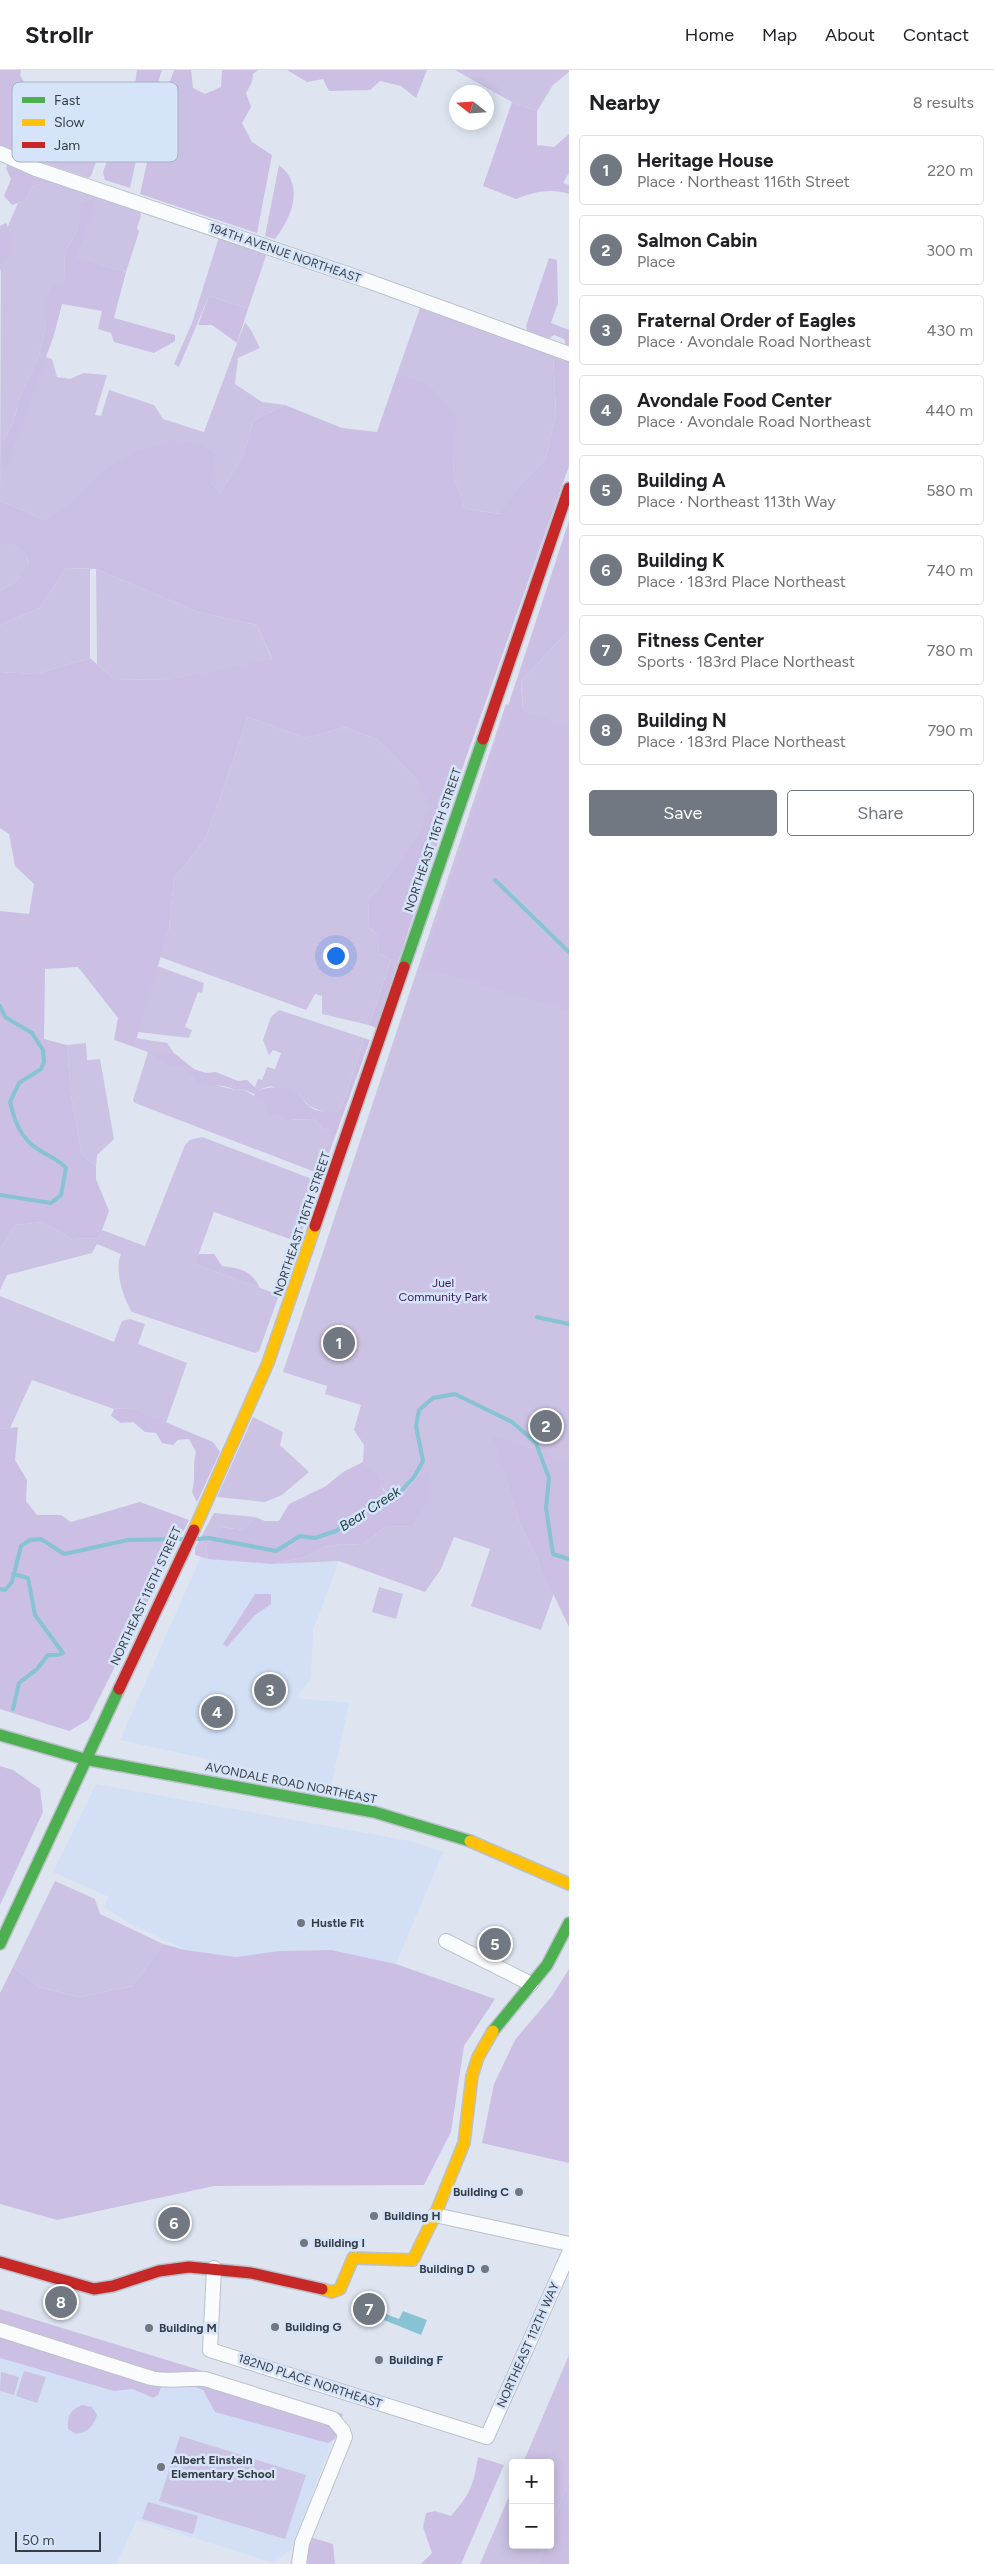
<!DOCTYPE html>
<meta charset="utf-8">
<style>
:root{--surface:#fff;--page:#f6f6f6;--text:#202124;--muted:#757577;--line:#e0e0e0;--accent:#717881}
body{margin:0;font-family:Figtree,sans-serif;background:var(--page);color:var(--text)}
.controls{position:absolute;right:15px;bottom:15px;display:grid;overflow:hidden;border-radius:5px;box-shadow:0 2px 12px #0003}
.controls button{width:45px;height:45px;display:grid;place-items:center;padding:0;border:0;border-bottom:1px solid var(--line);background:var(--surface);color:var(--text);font:25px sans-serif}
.compass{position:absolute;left:449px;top:15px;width:45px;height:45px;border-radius:50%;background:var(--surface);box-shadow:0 2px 12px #0003;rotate:287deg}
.scale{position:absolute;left:15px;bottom:12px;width:86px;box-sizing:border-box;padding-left:5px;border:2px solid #373d45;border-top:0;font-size:14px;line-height:18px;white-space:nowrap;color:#373d45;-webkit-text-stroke:4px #d6e4f9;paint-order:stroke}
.you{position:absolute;left:335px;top:885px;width:18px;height:18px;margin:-12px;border:4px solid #fff;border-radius:50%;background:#1a73e8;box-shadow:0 0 0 8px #1a73e833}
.badge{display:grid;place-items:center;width:32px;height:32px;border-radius:50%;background:var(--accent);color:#fff;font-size:16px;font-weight:700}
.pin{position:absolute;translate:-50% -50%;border:2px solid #fff;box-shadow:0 1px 5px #0006}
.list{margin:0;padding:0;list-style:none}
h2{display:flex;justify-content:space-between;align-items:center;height:65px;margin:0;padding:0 20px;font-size:21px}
h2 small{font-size:16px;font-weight:400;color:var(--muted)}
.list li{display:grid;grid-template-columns:32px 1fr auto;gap:15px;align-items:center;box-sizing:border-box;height:70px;margin:0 10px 10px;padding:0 10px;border:1px solid var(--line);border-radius:5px}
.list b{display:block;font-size:19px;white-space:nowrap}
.list p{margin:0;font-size:16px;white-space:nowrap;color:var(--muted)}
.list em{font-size:16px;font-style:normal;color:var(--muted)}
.actions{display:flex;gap:10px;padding:15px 20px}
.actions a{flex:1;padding:11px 0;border:1px solid var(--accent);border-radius:5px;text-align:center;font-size:18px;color:var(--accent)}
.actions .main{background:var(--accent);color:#fff}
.map{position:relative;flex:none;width:569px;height:2494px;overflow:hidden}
header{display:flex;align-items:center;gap:30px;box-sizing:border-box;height:70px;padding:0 25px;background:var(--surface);border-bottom:1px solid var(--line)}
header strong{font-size:24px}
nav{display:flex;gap:28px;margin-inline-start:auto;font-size:18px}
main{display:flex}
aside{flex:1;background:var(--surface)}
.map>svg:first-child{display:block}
.built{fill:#d2dff4}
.green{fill:#ccc2e4}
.forest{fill:#cbc0e3}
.water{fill:#87c3d2}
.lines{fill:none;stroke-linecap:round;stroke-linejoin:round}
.stream{stroke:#87c3d2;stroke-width:4}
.street-casing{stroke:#bbc1ca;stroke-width:16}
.fast-casing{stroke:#bbc1ca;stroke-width:14}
.slow-casing{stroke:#bbc1ca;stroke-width:14}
.jam-casing{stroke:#bbc1ca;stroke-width:14}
.street{stroke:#fafbfd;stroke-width:14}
.fast{stroke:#4caf50;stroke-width:11}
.slow{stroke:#ffc107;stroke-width:11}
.jam{stroke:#c62828;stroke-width:11}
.poi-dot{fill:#717881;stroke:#d6e4f9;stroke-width:2}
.labels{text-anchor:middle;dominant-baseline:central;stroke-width:5;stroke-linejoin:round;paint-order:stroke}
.street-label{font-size:12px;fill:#373d45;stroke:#d6e4f9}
.park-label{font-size:12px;fill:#3d195a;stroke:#d6e4f9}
.poi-label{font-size:12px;font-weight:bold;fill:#373d45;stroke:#d6e4f9;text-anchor:start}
.water-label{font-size:14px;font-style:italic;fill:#143b42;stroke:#d6e4f9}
.key{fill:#d6e4f9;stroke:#a6b2c3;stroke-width:1}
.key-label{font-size:14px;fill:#373d45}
</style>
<header>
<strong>Strollr</strong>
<nav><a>Home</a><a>Map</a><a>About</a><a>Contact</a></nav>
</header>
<main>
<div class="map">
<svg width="569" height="2494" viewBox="0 0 569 2494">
<rect width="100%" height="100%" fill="#dee5f1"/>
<!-- built -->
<g class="built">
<polygon points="202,1484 339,1491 313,1560 311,1608 296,1628 349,1633 331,1716 120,1670"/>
<polygon points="96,1714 410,1771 443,1782 396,1894 331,1880 279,1881 236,1887 185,1880 129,1853 104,1837 109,1827 53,1802"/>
<polygon points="0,2239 343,2344 291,2479 274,2493 137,2450 116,2494 0,2494"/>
</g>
<!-- green -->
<g class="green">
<polygon points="455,0 569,0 569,2 553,15 537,41 512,32"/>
<polygon points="48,20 113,44 91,106 88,108 8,81 26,33 42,38"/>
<path d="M47,109L97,125L140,142L141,146L137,158L139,162L126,202L76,187L96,125L82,133C80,152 78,165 65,180L64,213L46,228V256L38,288L19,328L14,351L4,370L5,400L45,287L52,289L57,307L70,309L83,303L107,305L95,345L101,346L109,320L154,335L163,349L204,362L245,252L252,262L260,278L238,288L235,314L262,332L285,335L254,350L242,388L220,423L211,412L46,450L0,431L1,193L8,185V156L18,133L25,130L33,116L45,113Z"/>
<polygon points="219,167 267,183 248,239 209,226 179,297 174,294 192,253"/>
<polygon points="420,238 553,285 556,343 545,390 518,416 501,444 465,439 453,403 455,346 397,304"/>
<polygon points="0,474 11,474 25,482 29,495 16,511 0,521"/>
<polygon points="66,498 90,499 90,588 36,604 0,602 0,555 40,538"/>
<polygon points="96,499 198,542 257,555 272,590 165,610 114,609 97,594"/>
<path d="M569,560V1398L495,1373L521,1456L540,1496L561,1503L541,1560L471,1536L490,1479L454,1467L441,1499L425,1522L339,1491L272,1494L306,1487L324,1477L340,1474L362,1475L385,1457L412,1456L421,1401L407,1420L393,1429C380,1418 375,1404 363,1392L364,1375L354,1360L361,1335L325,1324L327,1316L283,1302L506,634L523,639L521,611Z"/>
<path d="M248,647L306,668L345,657L378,670L415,708L432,738C416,773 393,801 368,830L369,857L377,865L379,883L391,890L369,955L322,944V926L315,924L306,940L160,887L169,858L174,809L206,768Z"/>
<polygon points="157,896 204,913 202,923 198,922 185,957 192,960 189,968 138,962"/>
<polygon points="279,940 364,968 343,1034 337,1042 324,1042 309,1036 299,1025 271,1016 258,1020 255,1017 258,1009 262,1010 267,997 275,999 281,983 273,980 269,985 263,970 271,947"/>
<polygon points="136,968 167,973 174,983 149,983 182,994 194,1010 236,1020 243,1019 294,1050 314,1049 322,1058 330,1060 330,1072 319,1085 323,1100 315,1102 135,1033 133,1030 148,982 134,977"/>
<polygon points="86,973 87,990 100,989 114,1069 97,1085 96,1096 82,1085 71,1026 67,975"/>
<path d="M202,1067L312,1109L318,1116L298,1172L214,1142L195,1194L279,1225L259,1281L255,1283L132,1242C123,1228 114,1200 121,1184L97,1174L92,1183L7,1205L0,1220V1180L16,1155L42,1152L72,1169L99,1168L102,1160L145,1176L185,1075L190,1070Z"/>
<polygon points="0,1226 114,1272 122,1251 130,1249 145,1254 138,1274 187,1293 166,1353 132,1338 114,1339 32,1310 10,1358 0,1359"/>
<polygon points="253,1347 283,1362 280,1375 309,1402 282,1425 265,1432 217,1427"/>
<polygon points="214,1443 255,1447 243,1460 221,1457 217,1466 206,1475 208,1489 195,1485 195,1478"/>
<polygon points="379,1517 403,1524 396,1549 372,1542"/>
<polygon points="55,1811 95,1829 100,1844 163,1874 133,1916 79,1927 39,1917 13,1897"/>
<polygon points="569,2285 569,2410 550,2460 550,2393 523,2393"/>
<polygon points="24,2301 46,2307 37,2333 16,2326"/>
<polygon points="1,2302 19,2307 14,2325 0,2321"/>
<polygon points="180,2366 306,2405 285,2469 159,2431"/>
<polygon points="513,2417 513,2475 545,2475 538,2494 480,2494"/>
<polygon points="148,2432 198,2446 193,2464 142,2449"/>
</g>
<!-- forest -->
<g class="forest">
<polygon points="0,0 21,0 20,5 30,23 8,81 0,77"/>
<polygon points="137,0 162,0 144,55 130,118 105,110 103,102 135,15"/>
<polygon points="174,0 191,0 193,18 205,24 221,17 222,0 258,0 253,4 252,12 246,23 251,37 242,53 252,72 272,85 257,163 140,124 156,51"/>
<polygon points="287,0 427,0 416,28 401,16 380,11 370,20 329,21 323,9 307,12"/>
<path d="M512,32L537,41V75L554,77L569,64V103L563,113L569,115V124C550,118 534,122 516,129L483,116Z"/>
<polygon points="8,92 47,109 46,113 33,116 25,130 12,135 4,126 11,109 6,98"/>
<path d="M279,95C305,115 292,147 275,169L265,166Z"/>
<path d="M97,125L77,187L126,202L114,248L175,265V271L154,283L114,272L111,263L98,259L102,241L62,234L54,265L5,401L2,387L4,370L14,351L19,328L38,288L46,256V228L52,216L64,212L65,180C78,165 80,152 81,133Z"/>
<path d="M6,153C10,159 11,178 8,186C5,194 1,193 0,204V156Z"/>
<polygon points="549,188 557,190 558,233 551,253 569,260 569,276 566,275 564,269 554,265 548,269 528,263 526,256"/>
<polygon points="209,226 248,239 237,273 212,255 198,255"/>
<path d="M553,285L569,291V396L468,682L376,958L369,955L391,890L379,883L377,865L369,857L368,830C393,801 416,773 431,738L415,708L378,670L345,657L306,668L248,647L206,768L174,809L169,858L134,977L114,970L118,948L78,897L45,899L44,969L67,975L71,1026L82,1085L96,1096V1109L109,1141L99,1168L72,1169L42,1152L16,1155L0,1180V841L29,844L34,814L15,796L9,764L0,758V602L36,604L90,588L114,609L165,610L272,589L257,555L198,542L96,499L66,498L40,538L0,555V521L16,511L29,494L25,482L11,474H0V431L46,450L73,431L100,403L137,381L174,370L199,374L216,385L211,412L220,423L242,388L254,350L285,335L342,358L377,362L397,304L428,314L456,346L453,403L465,439L500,444L518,416L545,390L556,343Z"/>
<polygon points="569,451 569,560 521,611 523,642 569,655 569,941 422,897"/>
<path d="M364,968L370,970L323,1100L319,1085L330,1072V1060L322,1058L314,1049L286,1050L279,1043L269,1045L264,1033L258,1032L254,1024L243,1019L236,1020L224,1016L200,1014L194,1010L182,995L172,997L148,982L174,983L194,999L206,1003L216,1002L238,1011L247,1010L258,1020C272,1016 287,1015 299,1025C303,1028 305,1034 310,1037C318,1042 327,1042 337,1042L343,1034Z"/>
<path d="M198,1184H214L222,1196C241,1199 251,1200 260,1218L195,1194Z"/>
<path d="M132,1338L213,1372L220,1382L197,1432L192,1422C196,1408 192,1396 196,1382L189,1369L178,1370L173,1375L162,1373L156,1363L145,1362L133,1352L121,1353L111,1346L114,1339Z"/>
<polygon points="18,1357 15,1390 27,1410 26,1431 37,1445 61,1445 71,1452 140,1432 189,1450 88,1650 69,1661 0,1639 0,1359"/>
<polygon points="492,1365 569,1391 569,1557 521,1456"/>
<polygon points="363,1392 376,1404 383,1420 393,1429 407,1420 421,1401 429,1403 428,1431 412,1456 385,1457 362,1475 340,1474 324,1477 306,1487 272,1494 208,1489 206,1475 217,1466 221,1457 243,1460 255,1447 265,1451 279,1451 289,1434 326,1416 343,1402"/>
<polygon points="255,1524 271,1524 271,1534 254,1546 227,1577 223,1574"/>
<polygon points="0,1696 13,1700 40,1719 43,1742 0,1835"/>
<polygon points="163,1874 185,1880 236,1887 279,1881 331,1880 396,1894 495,1929 464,1976 451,2062 424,2115 214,2116 57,2150 0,2134 0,1923 13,1897 39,1917 79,1927 133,1916"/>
<polygon points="569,1899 569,2093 482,2073 494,2014 515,1970 552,1926"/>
<polygon points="0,2239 343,2344 335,2369 328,2373 215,2342 203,2320 166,2306 158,2325 153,2328 133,2319 114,2321 0,2288"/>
<path d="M82,2335L92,2337L97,2345C93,2357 88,2362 76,2364L68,2359C67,2346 70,2340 82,2335Z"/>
<path d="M478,2387L504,2395L461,2494H421L432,2483L423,2457L426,2443L435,2441L451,2446C471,2423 473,2416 478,2387Z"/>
<polygon points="569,2410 569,2494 538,2494 545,2475 550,2475 550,2460"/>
<polygon points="310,2467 333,2474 335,2494 307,2494"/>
</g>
<!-- water -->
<polygon class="water" points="403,2241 427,2250 421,2265 384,2250 386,2244 399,2249"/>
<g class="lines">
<!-- stream -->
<g class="stream">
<polyline points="495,810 569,882"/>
<path d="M0,936L5,947L32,963L43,980L44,992L41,999L19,1013L10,1032C14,1048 18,1062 31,1074C42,1084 56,1087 66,1098L61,1125L51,1133L0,1125"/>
<polyline points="537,1247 569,1254"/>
<polyline points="197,1469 209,1468 276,1481 300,1466 315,1468 336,1461 368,1437 398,1424 414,1407 423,1391 416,1356 419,1340 433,1328 455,1324 512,1352 536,1373 549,1408 546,1438 553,1484 569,1489"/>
<polyline points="13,1504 28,1508 35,1545 63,1583 58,1585 48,1585 37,1599 19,1613 13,1639"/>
<polyline points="0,1519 5,1520 12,1512 21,1476 30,1470 41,1469 64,1484 128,1470 182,1469"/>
</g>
<!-- street casing -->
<g class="street-casing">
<g id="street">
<polyline points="0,83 36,99 368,211 569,284"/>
<polyline points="446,1871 531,1914"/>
<polyline points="435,2145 569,2174"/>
<polyline points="214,2198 210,2280 487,2367 569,2183"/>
<path d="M0,2260L151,2308C169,2312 186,2308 205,2309L333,2349L343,2361L345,2367L302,2473L299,2494"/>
</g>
</g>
<!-- fast casing -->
<g class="fast-casing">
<g id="fast">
<polyline points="404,897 483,669"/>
<polyline points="0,1665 84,1689 374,1742 470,1771"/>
<polyline points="0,1874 119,1619"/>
<polyline points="493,1961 547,1895 569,1853"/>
</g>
</g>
<!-- slow casing -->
<g class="slow-casing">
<g id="slow">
<polyline points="194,1460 268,1293 315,1156"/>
<polyline points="470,1771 569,1814"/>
<polyline points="322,2219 332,2222 340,2219 353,2188 413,2190 435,2145 464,2073 472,2006 478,1987 493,1961"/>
</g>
</g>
<!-- jam casing -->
<g class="jam-casing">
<g id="jam">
<polyline points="483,669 569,418"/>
<polyline points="315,1156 404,897"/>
<polyline points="119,1619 194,1460"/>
<polyline points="0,2192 94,2219 113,2216 159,2201 189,2197 251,2203 322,2219"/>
</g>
</g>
<!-- street -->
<use href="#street" class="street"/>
<!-- fast -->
<use href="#fast" class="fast"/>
<!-- slow -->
<use href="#slow" class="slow"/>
<!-- jam -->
<use href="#jam" class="jam"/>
</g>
<!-- markers -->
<g class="poi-dot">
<circle cx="301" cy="1853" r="5"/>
<circle cx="519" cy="2122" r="5"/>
<circle cx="374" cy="2146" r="5"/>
<circle cx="304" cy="2173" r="5"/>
<circle cx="485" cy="2199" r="5"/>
<circle cx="275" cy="2257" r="5"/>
<circle cx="149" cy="2258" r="5"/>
<circle cx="379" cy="2290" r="5"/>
<circle cx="161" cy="2397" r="5"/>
</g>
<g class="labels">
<!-- street labels -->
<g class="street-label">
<text transform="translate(285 183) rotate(19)">194TH AVENUE NORTHEAST</text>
<text transform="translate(433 770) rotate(-71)">NORTHEAST 116TH STREET</text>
<text transform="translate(302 1154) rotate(-71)">NORTHEAST 116TH STREET</text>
<text transform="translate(146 1526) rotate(-65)">NORTHEAST 116TH STREET</text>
<text transform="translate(291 1713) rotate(11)">AVONDALE ROAD NORTHEAST</text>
<text transform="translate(528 2275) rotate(-66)">NORTHEAST 112TH WAY</text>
<text transform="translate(310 2311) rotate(18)">182ND PLACE NORTHEAST</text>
</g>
<!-- park labels -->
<g class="park-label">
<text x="443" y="1213">Juel<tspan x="443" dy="14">Community Park</tspan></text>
</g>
<!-- poi labels -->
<g class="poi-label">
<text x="311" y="1853">Hustle Fit</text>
<text x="509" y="2122" text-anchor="end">Building C</text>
<text x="384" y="2146">Building H</text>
<text x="314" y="2173">Building I</text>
<text x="475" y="2199" text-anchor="end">Building D</text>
<text x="285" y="2257">Building G</text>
<text x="159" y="2258">Building M</text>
<text x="389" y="2290">Building F</text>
<text x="171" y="2390">Albert Einstein<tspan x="171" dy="14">Elementary School</tspan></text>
</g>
<!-- water labels -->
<g class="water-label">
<text transform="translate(370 1439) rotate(-33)">Bear Creek</text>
</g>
</g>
<!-- legend -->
<rect x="12" y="12" width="166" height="80" rx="8" class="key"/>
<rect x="22" y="27" width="23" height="6" fill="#4caf50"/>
<rect x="22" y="49" width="23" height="7" fill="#ffc107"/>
<rect x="22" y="72" width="23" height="6" fill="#c62828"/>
<g class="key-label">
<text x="54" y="35">Fast</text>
<text x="54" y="57">Slow</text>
<text x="54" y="80">Jam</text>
</g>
</svg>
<div class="controls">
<button>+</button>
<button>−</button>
</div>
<svg class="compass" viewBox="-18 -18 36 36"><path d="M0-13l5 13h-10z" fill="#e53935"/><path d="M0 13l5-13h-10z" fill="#757577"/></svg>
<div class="scale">50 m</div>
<div class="you"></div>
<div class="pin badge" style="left:339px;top:1273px">1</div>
<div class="pin badge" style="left:546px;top:1356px">2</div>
<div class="pin badge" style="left:270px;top:1620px">3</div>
<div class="pin badge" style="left:217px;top:1642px">4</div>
<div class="pin badge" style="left:495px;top:1874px">5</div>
<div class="pin badge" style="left:174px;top:2153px">6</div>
<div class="pin badge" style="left:369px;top:2239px">7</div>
<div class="pin badge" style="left:61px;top:2232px">8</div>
</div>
<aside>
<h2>Nearby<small>8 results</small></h2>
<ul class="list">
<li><span class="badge">1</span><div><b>Heritage House</b><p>Place · Northeast 116th Street</p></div><em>220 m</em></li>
<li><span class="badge">2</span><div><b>Salmon Cabin</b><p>Place</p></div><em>300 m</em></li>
<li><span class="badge">3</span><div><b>Fraternal Order of Eagles</b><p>Place · Avondale Road Northeast</p></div><em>430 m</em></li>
<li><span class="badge">4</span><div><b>Avondale Food Center</b><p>Place · Avondale Road Northeast</p></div><em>440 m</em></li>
<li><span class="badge">5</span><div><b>Building A</b><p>Place · Northeast 113th Way</p></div><em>580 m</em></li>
<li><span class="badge">6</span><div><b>Building K</b><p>Place · 183rd Place Northeast</p></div><em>740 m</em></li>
<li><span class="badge">7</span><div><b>Fitness Center</b><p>Sports · 183rd Place Northeast</p></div><em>780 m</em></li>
<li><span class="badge">8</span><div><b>Building N</b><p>Place · 183rd Place Northeast</p></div><em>790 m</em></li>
</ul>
<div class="actions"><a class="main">Save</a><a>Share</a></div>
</aside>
</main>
